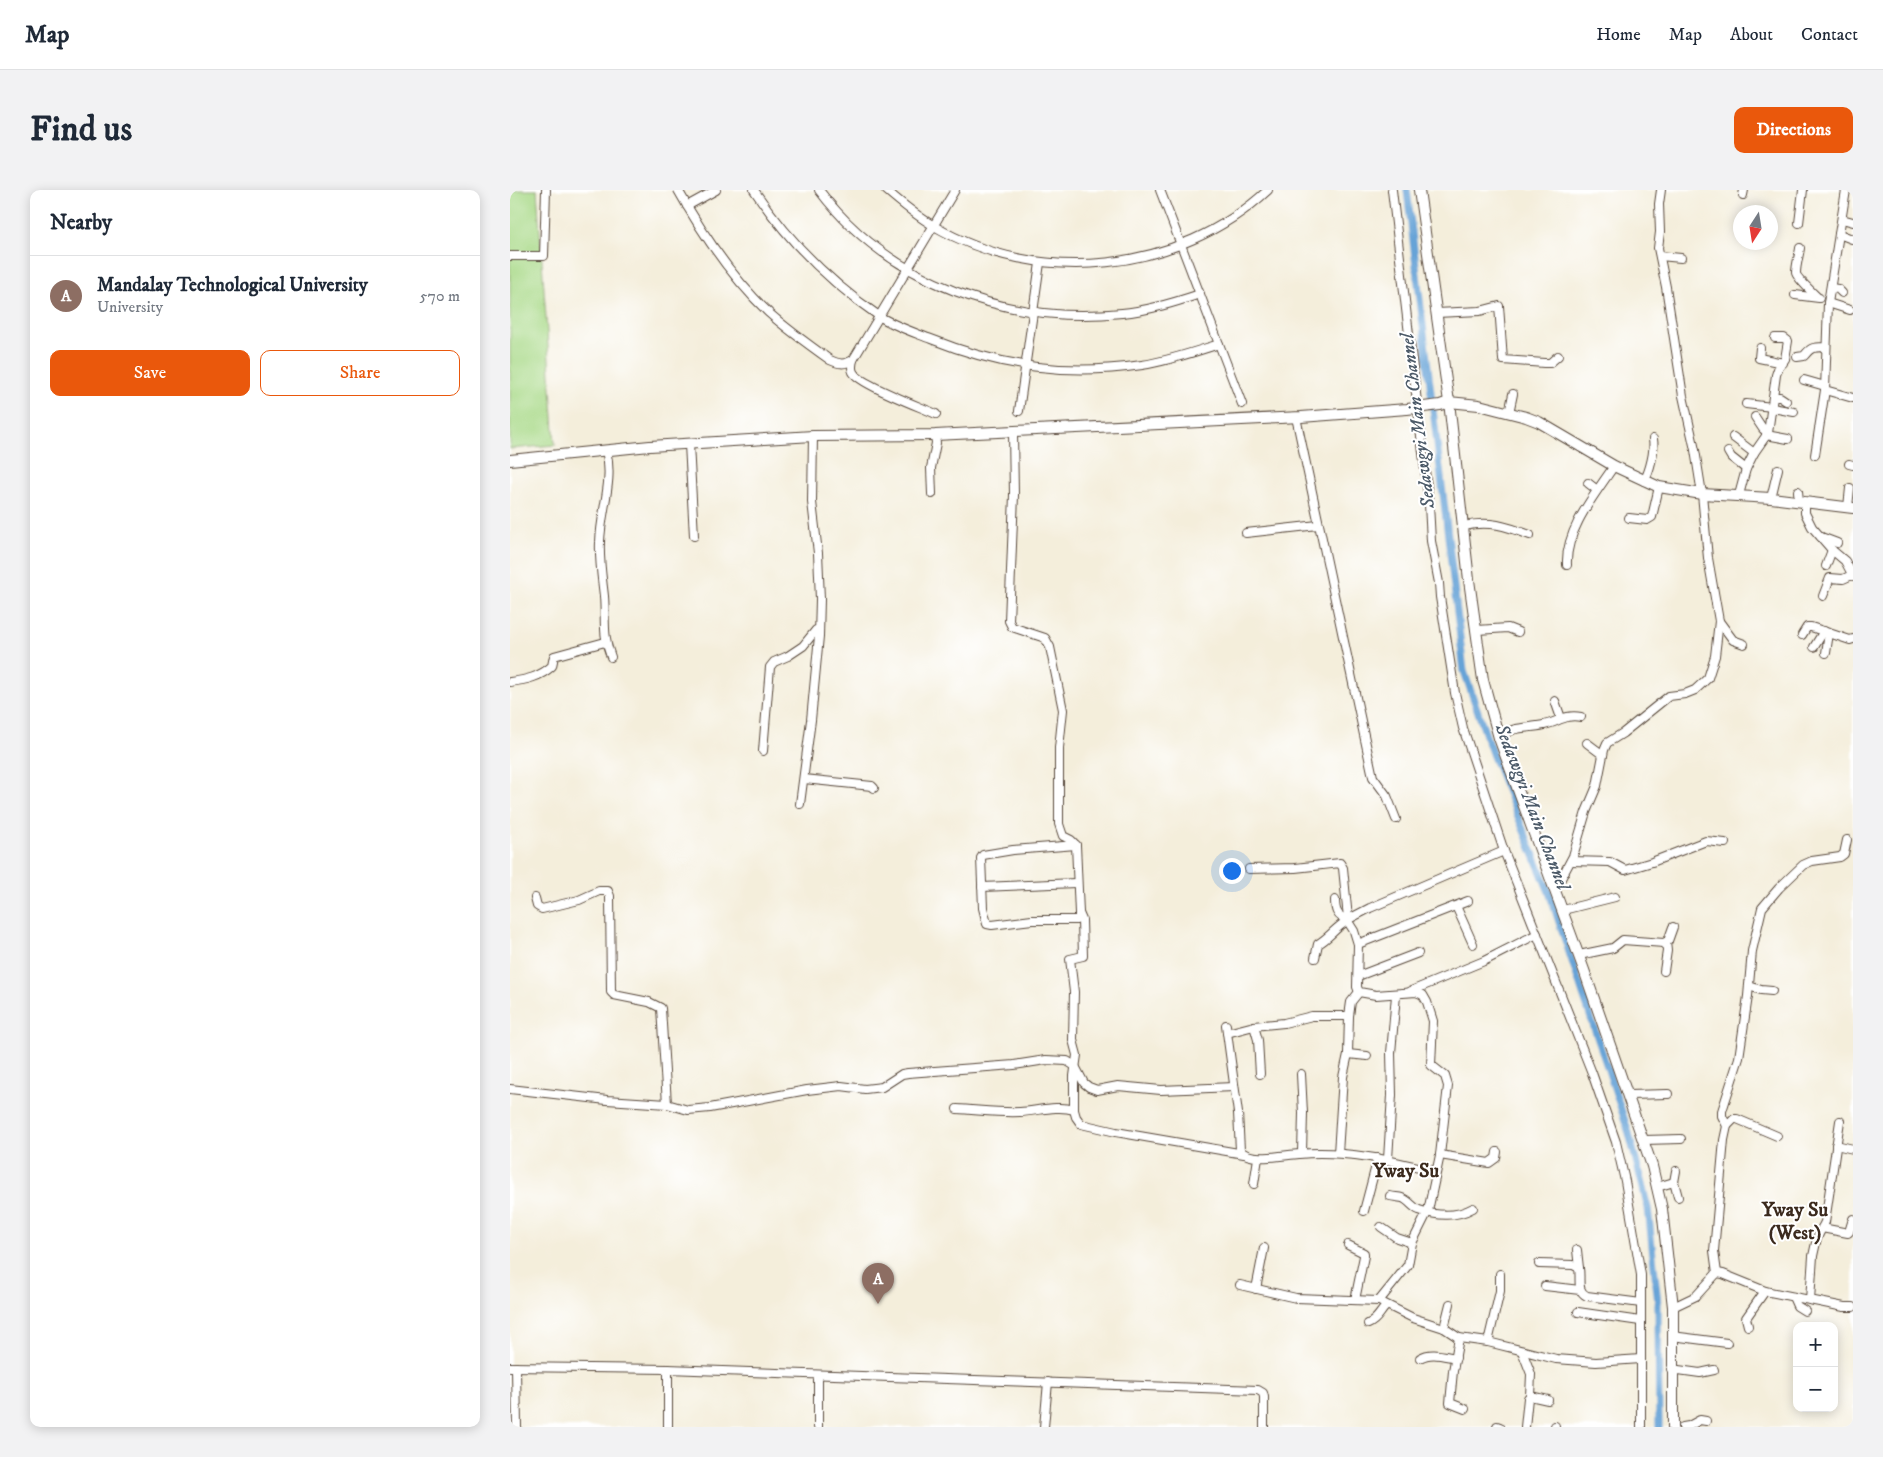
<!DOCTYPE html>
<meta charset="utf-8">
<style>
:root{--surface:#fff;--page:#f2f2f3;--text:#1f2937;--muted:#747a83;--line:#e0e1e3;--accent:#ea580c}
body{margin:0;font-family:"IM FELL DW Pica",serif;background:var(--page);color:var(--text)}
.controls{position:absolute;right:15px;bottom:15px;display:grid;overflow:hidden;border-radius:10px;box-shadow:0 2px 12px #0003}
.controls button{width:45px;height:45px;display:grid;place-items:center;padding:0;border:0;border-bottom:1px solid var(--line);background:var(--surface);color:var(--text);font:25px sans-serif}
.compass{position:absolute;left:1223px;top:15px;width:45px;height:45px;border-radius:50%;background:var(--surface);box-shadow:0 2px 12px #0003;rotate:192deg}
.you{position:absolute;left:721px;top:680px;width:18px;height:18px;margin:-12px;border:4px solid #fff;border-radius:50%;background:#1a73e8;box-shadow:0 0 0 8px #1a73e833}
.badge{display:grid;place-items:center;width:32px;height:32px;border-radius:50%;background:var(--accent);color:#fff;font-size:16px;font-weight:700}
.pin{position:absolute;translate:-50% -41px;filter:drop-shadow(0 1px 2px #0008)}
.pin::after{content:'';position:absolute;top:26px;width:18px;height:15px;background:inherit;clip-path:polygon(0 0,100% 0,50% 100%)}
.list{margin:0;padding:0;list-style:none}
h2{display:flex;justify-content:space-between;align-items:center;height:65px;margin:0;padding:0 20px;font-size:21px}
h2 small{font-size:16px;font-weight:400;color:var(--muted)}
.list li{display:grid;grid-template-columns:32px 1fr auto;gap:15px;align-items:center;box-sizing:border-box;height:80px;padding:0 20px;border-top:1px solid var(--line)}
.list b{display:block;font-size:19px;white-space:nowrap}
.list p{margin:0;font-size:16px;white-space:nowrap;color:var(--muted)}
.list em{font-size:16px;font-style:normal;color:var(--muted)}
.actions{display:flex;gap:10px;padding:15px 20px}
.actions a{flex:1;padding:11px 0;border:1px solid var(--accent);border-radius:10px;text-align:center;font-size:18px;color:var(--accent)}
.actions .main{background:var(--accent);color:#fff}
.map{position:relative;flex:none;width:1343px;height:1237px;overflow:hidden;border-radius:10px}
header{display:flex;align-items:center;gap:30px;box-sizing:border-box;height:70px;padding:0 25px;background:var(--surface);border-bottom:1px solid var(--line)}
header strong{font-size:24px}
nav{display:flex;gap:28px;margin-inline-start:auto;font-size:18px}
.intro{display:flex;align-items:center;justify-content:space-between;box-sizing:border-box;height:120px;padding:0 30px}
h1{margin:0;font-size:35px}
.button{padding:12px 22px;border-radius:10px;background:var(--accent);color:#fff;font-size:18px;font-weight:700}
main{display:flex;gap:30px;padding:0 30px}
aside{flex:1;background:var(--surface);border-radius:10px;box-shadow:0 2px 12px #0003}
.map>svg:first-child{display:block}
.green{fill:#a8d987;stroke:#728252}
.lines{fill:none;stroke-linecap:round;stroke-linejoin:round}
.canal{stroke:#66a3d7;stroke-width:7}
.minor-casing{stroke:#57473a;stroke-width:10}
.tertiary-casing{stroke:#57473a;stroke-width:12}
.minor{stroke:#fff;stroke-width:8}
.tertiary{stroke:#fff;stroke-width:10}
.labels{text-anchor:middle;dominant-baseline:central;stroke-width:4;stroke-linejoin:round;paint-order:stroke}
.water-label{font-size:19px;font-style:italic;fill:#4c5a68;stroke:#fff}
.quarter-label{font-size:20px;font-weight:bold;fill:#3b2a1e;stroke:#fff}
</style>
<header>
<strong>Map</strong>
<nav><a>Home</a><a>Map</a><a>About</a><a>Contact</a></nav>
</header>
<div class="intro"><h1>Find us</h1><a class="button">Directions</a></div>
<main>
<aside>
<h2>Nearby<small></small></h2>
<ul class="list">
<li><span class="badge" style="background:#8d6e63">A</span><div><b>Mandalay Technological University</b><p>University</p></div><em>570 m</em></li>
</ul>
<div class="actions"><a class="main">Save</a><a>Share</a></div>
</aside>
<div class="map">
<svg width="1343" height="1237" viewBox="0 0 1343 1237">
<rect width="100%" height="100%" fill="#fff"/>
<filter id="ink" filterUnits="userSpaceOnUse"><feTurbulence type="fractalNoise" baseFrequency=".02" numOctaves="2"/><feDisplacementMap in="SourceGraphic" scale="10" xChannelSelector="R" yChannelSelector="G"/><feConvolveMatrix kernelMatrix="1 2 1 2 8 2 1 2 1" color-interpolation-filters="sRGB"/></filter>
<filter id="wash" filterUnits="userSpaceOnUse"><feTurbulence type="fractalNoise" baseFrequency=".0096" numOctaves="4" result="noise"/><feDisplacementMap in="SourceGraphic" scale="20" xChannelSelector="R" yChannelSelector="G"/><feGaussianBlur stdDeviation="1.12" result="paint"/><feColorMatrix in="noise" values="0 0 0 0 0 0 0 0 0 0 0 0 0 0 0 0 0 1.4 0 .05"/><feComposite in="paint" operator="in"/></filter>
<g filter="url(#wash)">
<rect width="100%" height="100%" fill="#f4eedb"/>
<!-- green -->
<polygon class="green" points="0,0 27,0 45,255 0,259"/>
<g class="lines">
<!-- canal -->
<polyline class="canal" points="897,0 954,481 983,566 1039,702 1119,943 1138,1018 1148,1113 1149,1237"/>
</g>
</g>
<g filter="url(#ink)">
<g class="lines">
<!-- minor casing -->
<g class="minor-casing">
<g id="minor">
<path d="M168,0C193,45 222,88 259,123C278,140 299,155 320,170C329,174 334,175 343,170"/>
<path d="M244,0C277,49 319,92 369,126C384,136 403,142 421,149C491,177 557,186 632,175C658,171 684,162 709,154"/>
<path d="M309,0C379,93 499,135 612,123C638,121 666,112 690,104"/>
<path d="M376,0C391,13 407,26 424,36C529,98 669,83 758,0"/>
<polyline points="650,0 732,214"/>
<polyline points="882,0 919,314 921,351 929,393 930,407 945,503 953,538 994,661 1082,883 1106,952 1115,991 1131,1085 1131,1237"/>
<polyline points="1336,0 1318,113 1315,200 1343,208"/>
<polyline points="1233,5 1234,0"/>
<polyline points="177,16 206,0"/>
<polyline points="1332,29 1343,32"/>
<polyline points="1289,33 1293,0"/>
<polyline points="1329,44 1342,49"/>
<path d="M1290,58C1289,66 1286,75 1286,83C1286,87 1303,103 1307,107"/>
<polyline points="0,66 34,66 36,0"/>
<polyline points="1150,66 1171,68"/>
<polyline points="1321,98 1328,99 1332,103"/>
<polyline points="1285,105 1309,108"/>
<polyline points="1318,113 1340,120"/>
<polyline points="926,123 970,121 989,116 993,170 1034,173 1040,173 1048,166"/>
<polyline points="1250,158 1249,168 1273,173"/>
<path d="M1287,167L1294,166C1302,156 1303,158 1316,157"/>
<polyline points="1294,190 1315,196"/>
<polyline points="1263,207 1270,207 1276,211"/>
<polyline points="1236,214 1262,217"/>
<polyline points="1262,218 1284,222"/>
<polyline points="509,221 530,73"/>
<polyline points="999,223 1003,204"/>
<path d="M426,224C411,217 349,194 343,182C341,178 342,174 343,170L445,0"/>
<polyline points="786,227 863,587 877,606 886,629"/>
<polyline points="1245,227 1253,239 1258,243"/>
<polyline points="503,242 504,305 499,431 502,437 535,448 540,457 553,520 549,558 549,634 553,646 561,650 566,655 569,723 572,730 573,766 560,769 564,802 563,850 567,865 564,886 564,920"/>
<polyline points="1256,245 1278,249"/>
<polyline points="1223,247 1244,263"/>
<polyline points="179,254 184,346"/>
<path d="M96,260C104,291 91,320 90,352C89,370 92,388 94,406C96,430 92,444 101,467"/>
<polyline points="1218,262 1221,267 1236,279"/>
<polyline points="1305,265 1315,200"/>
<polyline points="1339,274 1343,275"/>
<path d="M1134,291C1140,281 1145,260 1143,249"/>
<polyline points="1078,293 1087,300"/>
<polyline points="1288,301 1289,311"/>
<polyline points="422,304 421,278 426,253 425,245"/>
<polyline points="1229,305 1236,279 1244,263 1258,243 1266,185 1268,179 1275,169 1278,151 1274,148 1265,148"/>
<polyline points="1261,308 1268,279"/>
<polyline points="1295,312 1295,323 1302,337 1322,360 1335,371 1343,386"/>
<polyline points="1338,317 1340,298"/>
<polyline points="1119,328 1137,330 1142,327 1149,297"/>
<path d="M954,336C979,330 996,336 1020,345"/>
<polyline points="736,343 808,335"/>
<polyline points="1311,347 1327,353"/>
<path d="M1057,375C1055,340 1086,303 1104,276"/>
<polyline points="1316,376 1322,360"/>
<polyline points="1313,406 1320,388 1333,389 1342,385"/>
<polyline points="1209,431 1223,450 1234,454"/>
<polyline points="967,440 998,438 1008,442"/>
<polyline points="1292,445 1297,437 1301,437 1340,450 1343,449"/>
<polyline points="1304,457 1314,441"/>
<polyline points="1316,463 1319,443"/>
<path d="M0,492C16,490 30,487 42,476L44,466L95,452"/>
<polyline points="1045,511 1051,528"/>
<path d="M989,548C1004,535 1016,539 1034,535C1049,532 1054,524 1071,527"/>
<polyline points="1077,553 1093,565"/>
<polyline points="253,561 260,477 264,472 278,466 293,456 306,440 309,439"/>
<polyline points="294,589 362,596 364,598"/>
<polyline points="290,614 301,530 309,446 310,409 308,363 302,312 303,246"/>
<polyline points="566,655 503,660 473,665 471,668 473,718 477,734 482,735 522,730 566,730 569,729 569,723"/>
<polyline points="994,661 860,718 837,730 844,741 848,754 847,797 849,802 866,805 906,802 913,805 917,812 923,831 921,875 935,886 938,896 930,965 918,1021 902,1053 898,1075 869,1111 903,1128 934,1138 949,1148 978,1152 1046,1169 1086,1172 1131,1169"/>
<polyline points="1061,671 1100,672 1115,680 1142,672 1196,651 1215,653"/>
<polyline points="739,679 785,678 830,673 833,678 838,728"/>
<polyline points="472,697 566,693"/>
<polyline points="1045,700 1063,666 1076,622 1087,596 1094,560 1097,553 1113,543 1159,506 1175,504 1185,500 1198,488 1205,466 1209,431 1198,368 1192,304 1185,260 1173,206 1156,97 1148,58 1150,42 1149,14 1151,0"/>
<polyline points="25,708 27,716 32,719 69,710 89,701 98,701 100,706 101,802 104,805 139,812 151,818 157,914"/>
<path d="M825,710C825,720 827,727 837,729"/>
<polyline points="946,716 963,754"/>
<polyline points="1053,720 1105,707"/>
<polyline points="848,754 958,711"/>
<polyline points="1069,765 1103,758 1113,750 1154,753 1158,751 1163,737"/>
<path d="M805,768L808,754C819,748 826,737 837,731"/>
<polyline points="1154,781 1157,761 1156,752"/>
<polyline points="848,786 908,763"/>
<polyline points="1239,796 1251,800 1262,801"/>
<polyline points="901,801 974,771 1027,744"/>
<path d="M716,835L728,923L730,960C740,973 773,965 789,964C835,960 881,970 925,981"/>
<polyline points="744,836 748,850 750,884"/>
<polyline points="717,843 744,836 774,833 802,826 839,826"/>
<polyline points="838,864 857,866"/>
<polyline points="791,884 793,923 792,963"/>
<polyline points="0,899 97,910 157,914 178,920 200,918 297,900 331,896 355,899 372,897 392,884 398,883 504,875 536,870 557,871 565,876 574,893 579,897 587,900 608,896 651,900 724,897"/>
<polyline points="1119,905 1158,904"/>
<path d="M447,919C468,920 489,923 510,922C527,921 548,915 564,920L566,927L571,934L606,942L734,964"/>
<polyline points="1217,936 1224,929 1227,929 1267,946"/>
<polyline points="1134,950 1171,949"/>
<polyline points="1326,955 1343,959"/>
<polyline points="828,963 833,887 838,864 839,826 841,812 849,802"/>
<polyline points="930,965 979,973 986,968 987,962"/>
<polyline points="878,969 882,905 881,863 886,805"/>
<polyline points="1164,992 1166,981"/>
<polyline points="744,994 748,968"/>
<polyline points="1147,997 1164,992 1168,1007"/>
<path d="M880,1006C884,1007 889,1007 892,1008C899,1010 902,1017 909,1020C927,1026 947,1027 963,1018"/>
<polyline points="854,1021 868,968"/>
<polyline points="871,1037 887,1048 902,1053"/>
<polyline points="1312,1038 1338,1043 1339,1042 1343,1029"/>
<polyline points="838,1055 854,1063 854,1066 845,1110"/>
<polyline points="1067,1060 1069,1078"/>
<path d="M1029,1074L1063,1075L1069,1078C1071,1089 1066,1101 1077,1106L1131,1113"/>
<polyline points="1207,1083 1204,1061 1214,950 1217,936 1212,926 1212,921 1229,868 1238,806 1242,761 1252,718 1269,698 1293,675 1302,671 1330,667 1334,664 1337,650"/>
<polyline points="730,1095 786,1108 869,1111"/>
<polyline points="1035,1096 1070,1100"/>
<polyline points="746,1099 754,1058"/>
<polyline points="1283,1107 1287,1116 1295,1121"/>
<polyline points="1300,1110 1303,1066 1307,1048 1315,1032 1330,931"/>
<polyline points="1163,1117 1186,1106 1207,1083 1213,1084 1255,1101 1334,1117 1343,1117"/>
<polyline points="1068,1122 1130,1131"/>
<path d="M858,1134C868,1130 869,1123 876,1116"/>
<polyline points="1238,1136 1236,1128 1255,1101"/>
<polyline points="934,1138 940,1114"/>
<polyline points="1162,1146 1217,1153"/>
<polyline points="949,1148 943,1181 940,1213 955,1219"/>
<polyline points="978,1152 990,1101 990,1084"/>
<polyline points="1012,1161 1021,1184 1020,1206"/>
<path d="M910,1168C921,1161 934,1166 946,1168"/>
<polyline points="0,1177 158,1179 748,1200 753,1203 754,1207 754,1237"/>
<polyline points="6,1177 7,1237"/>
<polyline points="158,1179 158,1237"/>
<polyline points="1161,1179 1190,1183 1204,1180"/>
<polyline points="308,1186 308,1237"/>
<polyline points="987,1236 990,1237"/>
<polyline points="534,1237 538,1192"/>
<polyline points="1015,1237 1018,1208 1020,1206 1038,1210"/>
<polyline points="1045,1237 1045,1236"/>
<polyline points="1173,1237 1179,1236 1190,1230 1196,1231"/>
</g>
</g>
<!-- tertiary casing -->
<g class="tertiary-casing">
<g id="tertiary">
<polyline points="909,0 939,212 959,390 973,490 989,548 1074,780 1142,976 1152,1019 1163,1117 1163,1237"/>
<polyline points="0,270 140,256 303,246 425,245 791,227 897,219 930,215 939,212 969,215 1016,227 1029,232 1104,276 1149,297 1192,304 1261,308 1343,318"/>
</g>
</g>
<!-- minor -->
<use href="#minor" class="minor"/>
<!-- tertiary -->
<use href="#tertiary" class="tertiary"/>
</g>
</g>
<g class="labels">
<!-- water labels -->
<g class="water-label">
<text transform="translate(908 231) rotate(-97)">Sedawgyi Main Channel</text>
<text transform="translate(1022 617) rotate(69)">Sedawgyi Main Channel</text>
</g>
<!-- quarter labels -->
<g class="quarter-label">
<text x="896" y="981">Yway Su</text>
<text x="1285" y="1020">Yway Su<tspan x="1285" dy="23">(West)</tspan></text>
</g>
</g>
</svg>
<div class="controls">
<button>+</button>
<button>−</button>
</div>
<svg class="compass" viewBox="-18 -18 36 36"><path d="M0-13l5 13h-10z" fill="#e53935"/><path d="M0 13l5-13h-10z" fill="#747a83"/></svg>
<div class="you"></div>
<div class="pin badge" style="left:368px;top:1114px;background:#8d6e63">A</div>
</div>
</main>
